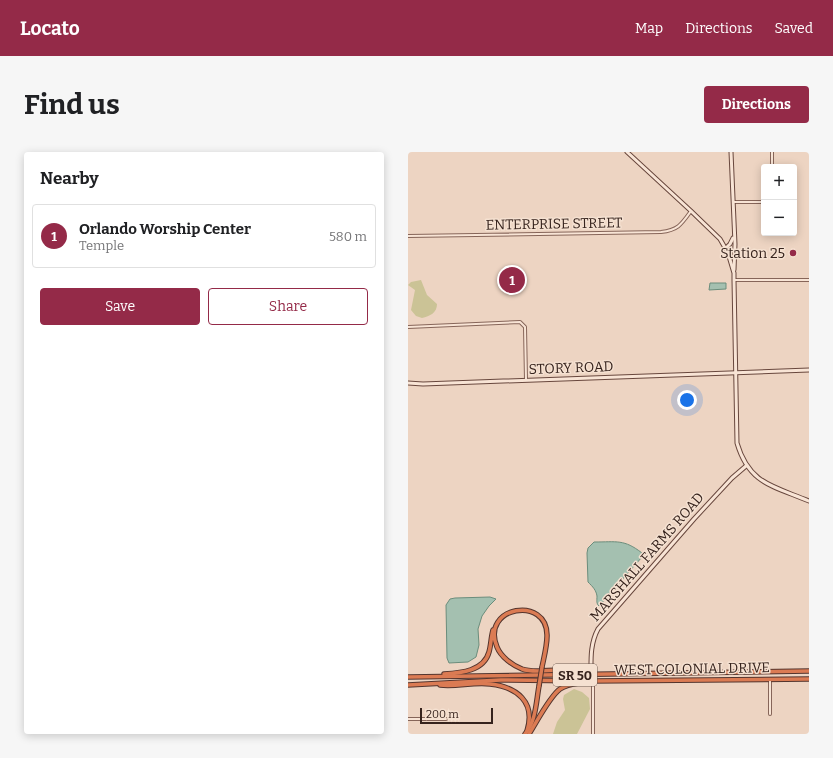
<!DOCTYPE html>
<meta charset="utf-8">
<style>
:root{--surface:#fff;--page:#f6f6f6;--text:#202124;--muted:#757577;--line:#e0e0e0;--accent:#942a48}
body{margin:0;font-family:Bitter,serif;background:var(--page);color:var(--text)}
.controls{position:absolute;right:12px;top:12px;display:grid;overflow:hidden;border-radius:4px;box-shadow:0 2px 10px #0003}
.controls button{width:36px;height:36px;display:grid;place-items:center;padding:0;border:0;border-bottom:1px solid var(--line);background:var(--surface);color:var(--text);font:20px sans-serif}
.scale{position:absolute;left:12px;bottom:10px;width:73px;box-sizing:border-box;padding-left:4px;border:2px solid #36231d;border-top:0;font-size:11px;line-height:14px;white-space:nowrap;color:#36231d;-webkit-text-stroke:3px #f5e1d1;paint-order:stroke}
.you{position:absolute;left:279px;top:248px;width:14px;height:14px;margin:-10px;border:3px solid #fff;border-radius:50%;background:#1a73e8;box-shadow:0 0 0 6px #1a73e833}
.badge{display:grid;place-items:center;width:26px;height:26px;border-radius:50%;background:var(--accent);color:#fff;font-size:13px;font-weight:700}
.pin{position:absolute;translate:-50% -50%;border:2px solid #fff;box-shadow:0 1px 4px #0006}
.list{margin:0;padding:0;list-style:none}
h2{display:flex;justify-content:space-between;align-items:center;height:52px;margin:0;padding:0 16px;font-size:17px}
h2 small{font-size:13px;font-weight:400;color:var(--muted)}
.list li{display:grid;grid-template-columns:26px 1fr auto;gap:12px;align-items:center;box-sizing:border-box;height:64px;margin:0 8px 8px;padding:0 8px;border:1px solid var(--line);border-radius:4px}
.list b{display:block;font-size:15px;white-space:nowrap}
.list p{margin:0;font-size:13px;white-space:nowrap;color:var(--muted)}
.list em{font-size:13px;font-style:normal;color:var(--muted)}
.actions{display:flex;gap:8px;padding:12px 16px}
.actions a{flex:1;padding:9px 0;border:1px solid var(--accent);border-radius:4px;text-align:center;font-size:14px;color:var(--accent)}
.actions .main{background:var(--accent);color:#fff}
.map{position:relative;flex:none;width:401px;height:582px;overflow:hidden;border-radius:4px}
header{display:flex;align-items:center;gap:24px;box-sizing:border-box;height:56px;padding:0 20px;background:var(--accent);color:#fff}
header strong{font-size:19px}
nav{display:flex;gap:22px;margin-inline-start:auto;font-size:14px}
.intro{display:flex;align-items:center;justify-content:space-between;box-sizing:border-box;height:96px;padding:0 24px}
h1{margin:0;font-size:28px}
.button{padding:10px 18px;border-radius:4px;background:var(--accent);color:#fff;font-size:14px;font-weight:700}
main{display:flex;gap:24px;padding:0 24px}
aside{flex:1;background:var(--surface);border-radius:4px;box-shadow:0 2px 10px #0003}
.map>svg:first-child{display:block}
.green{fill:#cbc396}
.water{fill:#a4c0b0;stroke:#6b8d7c}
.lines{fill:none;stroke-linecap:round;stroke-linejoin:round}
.street-casing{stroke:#866559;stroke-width:4}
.secondary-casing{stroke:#68473d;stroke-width:5}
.highway-casing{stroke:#54352e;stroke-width:5.5}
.street{stroke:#f8e4d5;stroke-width:2}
.secondary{stroke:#f8e4d5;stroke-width:3}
.highway{stroke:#db7b53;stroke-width:3.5}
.highway-bridge-casing{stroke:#54352e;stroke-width:5.5;stroke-linecap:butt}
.highway-bridge{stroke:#db7b53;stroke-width:3.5}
.poi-dot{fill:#942a48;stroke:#f5e1d1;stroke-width:1.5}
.labels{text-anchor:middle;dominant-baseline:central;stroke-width:3;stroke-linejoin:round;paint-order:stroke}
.shield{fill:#f5e1d1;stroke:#6f5c53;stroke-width:1}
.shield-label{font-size:13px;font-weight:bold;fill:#36231d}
.street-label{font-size:14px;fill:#36231d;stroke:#f5e1d1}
.poi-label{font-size:14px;fill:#36231d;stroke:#f5e1d1;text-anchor:end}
</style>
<header>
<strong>Locato</strong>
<nav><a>Map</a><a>Directions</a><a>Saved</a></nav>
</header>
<div class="intro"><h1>Find us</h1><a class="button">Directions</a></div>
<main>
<aside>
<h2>Nearby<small></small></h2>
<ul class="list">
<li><span class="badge">1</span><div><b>Orlando Worship Center</b><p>Temple</p></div><em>580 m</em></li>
</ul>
<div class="actions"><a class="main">Save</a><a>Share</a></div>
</aside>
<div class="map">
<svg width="401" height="582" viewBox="0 0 401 582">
<rect width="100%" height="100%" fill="#edd4c2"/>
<!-- green -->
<g class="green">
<path d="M13,128L19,143L29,152C29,161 22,164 14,166L8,164L3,158L7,138L0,133L3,130Z"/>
<polygon points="166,537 174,540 181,546 182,557 169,582 145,582 149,570 157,558 155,547 156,543"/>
</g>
<!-- water -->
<g class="water">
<polygon points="302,131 318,131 318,137 301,138"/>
<path d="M186,390C209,390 216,387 234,401V405L191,454C188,451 189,449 189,444C188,438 185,435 180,430L179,401L180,396Z"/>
<polygon points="82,445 88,447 81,454 74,464 70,477 71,493 68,505 60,510 41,511 39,506 38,453 42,447 47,446"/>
</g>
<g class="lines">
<!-- street casing -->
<g class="street-casing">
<g id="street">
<polyline points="364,0 364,15"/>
<polyline points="325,50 356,50"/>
<path d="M0,84L253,80C270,78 273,73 283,59"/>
<polyline points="326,128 401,128"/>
<polyline points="0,175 112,170 117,175 118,228"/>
<polyline points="362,528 362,562"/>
<polyline points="185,529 185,582"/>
<polyline points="0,567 38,567"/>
</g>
</g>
<!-- secondary casing -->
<g class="secondary-casing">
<g id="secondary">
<path d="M219,0L283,59L312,87L320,101L326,121V128L329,291C341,332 365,334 401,349"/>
<polyline points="323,0 327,92 326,118"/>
<polyline points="318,96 322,92 325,86"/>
<polyline points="0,231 15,232 401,218"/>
<path d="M183,523C183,507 182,492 190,477L286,367L324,326L338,314"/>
</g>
</g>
<!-- highway casing -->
<g class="highway-casing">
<g id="highway">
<path d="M134,515C136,505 139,494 139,484C140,443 72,454 89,495C93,505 104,513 114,517C125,521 139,518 151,518C158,518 165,520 172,521"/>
<path d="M36,522C53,521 76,519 81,500C83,493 83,485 85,478"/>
<polyline points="0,525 401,519"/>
<polyline points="0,533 93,528 184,529 401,527"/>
<path d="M32,533C48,535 65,530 82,532C109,535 128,550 119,579"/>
<path d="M117,582C128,569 128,551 131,534"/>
<path d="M121,582C128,571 142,544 152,537C158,533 164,532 171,531"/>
</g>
</g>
<!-- street -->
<use href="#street" class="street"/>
<!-- secondary -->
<use href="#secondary" class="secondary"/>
<!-- highway -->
<use href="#highway" class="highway"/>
<!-- highway-bridge casing -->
<g class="highway-bridge-casing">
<polyline id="highway-bridge" points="131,534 134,515"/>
</g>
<!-- highway-bridge -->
<use href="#highway-bridge" class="highway-bridge"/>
</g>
<!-- markers -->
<circle class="poi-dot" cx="385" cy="101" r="4"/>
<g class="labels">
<!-- shield labels -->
<rect class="shield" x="145" y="512" width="44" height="22" rx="3"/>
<g class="shield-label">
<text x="167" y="523">SR 50</text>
</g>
<!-- street labels -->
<g class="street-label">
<text transform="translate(146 72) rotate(-1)">ENTERPRISE STREET</text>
<text transform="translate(163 216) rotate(-2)">STORY ROAD</text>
<text transform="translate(239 405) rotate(-49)">MARSHALL FARMS ROAD</text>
<text transform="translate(284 517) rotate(-1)">WEST COLONIAL DRIVE</text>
</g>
<!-- poi labels -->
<g class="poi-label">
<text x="377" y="101">Station 25</text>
</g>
</g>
</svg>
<div class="controls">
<button>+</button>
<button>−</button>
</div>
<div class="scale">200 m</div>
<div class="you"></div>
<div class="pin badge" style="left:104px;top:128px">1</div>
</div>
</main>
